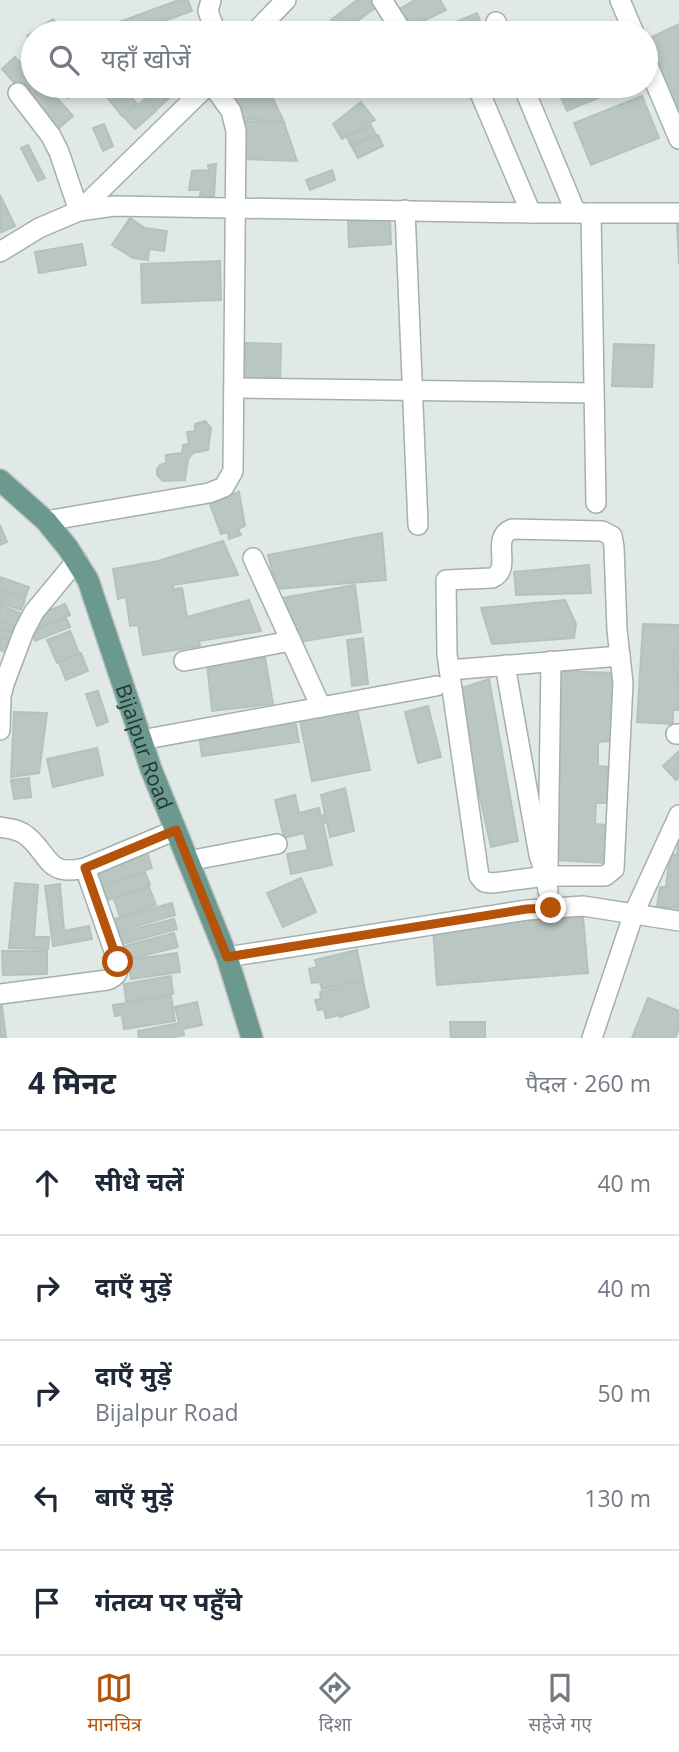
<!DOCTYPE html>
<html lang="hi">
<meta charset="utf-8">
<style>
:root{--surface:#fff;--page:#f2f2f3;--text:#1f2937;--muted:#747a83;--line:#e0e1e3;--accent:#b45309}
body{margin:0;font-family:"Open Sans","Noto Sans Devanagari",sans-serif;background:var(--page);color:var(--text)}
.stop{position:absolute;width:21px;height:21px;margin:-16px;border:5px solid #b45309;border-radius:50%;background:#fff}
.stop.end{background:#b45309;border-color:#fff;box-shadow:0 2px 7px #0008}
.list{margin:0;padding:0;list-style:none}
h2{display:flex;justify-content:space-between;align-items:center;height:91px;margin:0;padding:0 28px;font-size:30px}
h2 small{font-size:23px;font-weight:400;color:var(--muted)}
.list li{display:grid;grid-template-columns:46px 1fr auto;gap:21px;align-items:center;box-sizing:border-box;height:105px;padding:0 28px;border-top:2px solid var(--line)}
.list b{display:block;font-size:26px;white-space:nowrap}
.list p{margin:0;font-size:23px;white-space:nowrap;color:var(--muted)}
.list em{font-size:23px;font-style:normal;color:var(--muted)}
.icon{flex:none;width:38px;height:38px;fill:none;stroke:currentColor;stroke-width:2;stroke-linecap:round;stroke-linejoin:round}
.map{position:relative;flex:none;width:679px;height:1038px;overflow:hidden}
.search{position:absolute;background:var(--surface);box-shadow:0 4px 10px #0003;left:21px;right:21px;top:21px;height:77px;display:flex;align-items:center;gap:18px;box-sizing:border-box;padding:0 24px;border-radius:38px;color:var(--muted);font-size:26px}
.sheet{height:616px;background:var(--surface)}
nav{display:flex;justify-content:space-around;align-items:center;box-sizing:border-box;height:98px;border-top:2px solid var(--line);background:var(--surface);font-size:19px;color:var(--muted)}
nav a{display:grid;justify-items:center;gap:4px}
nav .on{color:var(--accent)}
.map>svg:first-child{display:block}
.building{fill:#b9c6c2;stroke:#b4c2bd;stroke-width:2}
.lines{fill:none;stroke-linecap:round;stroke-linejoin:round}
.minor-casing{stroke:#a4b0ad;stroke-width:22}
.major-casing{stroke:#bdc3c2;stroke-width:24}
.minor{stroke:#fff;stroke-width:19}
.major{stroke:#6b9990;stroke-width:21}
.route{stroke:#b45309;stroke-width:9}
.labels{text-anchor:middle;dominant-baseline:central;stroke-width:6;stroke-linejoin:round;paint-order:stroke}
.street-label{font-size:21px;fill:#233833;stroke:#f0f6f4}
</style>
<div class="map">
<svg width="679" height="1038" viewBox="0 0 679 1038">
<rect width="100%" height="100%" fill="#e1e9e6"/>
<!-- building -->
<g class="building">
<polygon points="179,0 188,0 192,11 131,33 119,33 116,23"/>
<polygon points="357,0 375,0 379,5 341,33 331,20"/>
<polygon points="415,0 440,0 446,10 407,29 398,10"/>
<polygon points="477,13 485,33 446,33 444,27"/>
<polygon points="53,19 63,33 33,33 33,45 27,36"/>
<polygon points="679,24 679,117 646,54 646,40"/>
<polygon points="15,57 33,77 33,86 42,87 29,99 2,69"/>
<polygon points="46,86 73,116 58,129 31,99"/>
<polygon points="60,86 86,86 68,98"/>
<polygon points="98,86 123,86 137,104 122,116"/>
<polygon points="154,86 182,86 156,110 143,96"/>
<polygon points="224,86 267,86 284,122 239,118"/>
<polygon points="556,86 626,86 567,111"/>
<polygon points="642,96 659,138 591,165 574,123"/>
<polygon points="145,99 156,111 135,129 124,117"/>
<polygon points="361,102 375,120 342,139 333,124"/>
<polygon points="244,121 284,123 297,161 243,159"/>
<polygon points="104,124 113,146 103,151 93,128"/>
<polygon points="371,125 376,135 351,146 347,137"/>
<polygon points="378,135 383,146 358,158 352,147"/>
<polygon points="28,145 45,178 38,181 21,148"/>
<polygon points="216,164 214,196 200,196 201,190 189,190 192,171 209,170 208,165"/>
<polygon points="332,170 335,180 310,190 306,180"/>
<polygon points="0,195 15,226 0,233"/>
<polygon points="130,218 145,228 167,231 164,251 149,249 148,260 133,258 112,245"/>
<polygon points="390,218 391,244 349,247 348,221"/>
<polygon points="677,222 679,222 679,264"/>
<polygon points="82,244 86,265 39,273 35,252"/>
<polygon points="220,261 221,300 142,303 141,264"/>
<polygon points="245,343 281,344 280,382 244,381"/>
<polygon points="614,344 654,345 652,387 612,386"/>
<polygon points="205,421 211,428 208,450 193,453 188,459 185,480 163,481 157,475 157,469 160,465 166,463 166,455 182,453 183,445 189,444 187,432 195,431 195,424"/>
<polygon points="239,492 245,526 238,529 241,535 229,539 228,532 221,534 210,504"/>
<polygon points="0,525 7,542 0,545"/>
<polygon points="382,533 386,580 277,589 268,555"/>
<polygon points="223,541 238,575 173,585 173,589 182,588 187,617 249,600 261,631 199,641 200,646 143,655 138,625 130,626 126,597 118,599 113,569 158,561"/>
<polygon points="589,565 591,593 516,595 514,572"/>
<polygon points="0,577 29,587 25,598 0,589"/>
<polygon points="355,585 361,632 298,642 282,598"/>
<polygon points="0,591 25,600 21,610 0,603"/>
<polygon points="565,600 576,624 574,638 492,644 481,608"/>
<polygon points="65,604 70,615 36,629 31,618"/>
<polygon points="0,605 20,613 16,626 0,620"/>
<polygon points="66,618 70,627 35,641 32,632"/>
<polygon points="0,621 15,627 13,632 0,628"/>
<polygon points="643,624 679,625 679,710 673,710 673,724 637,722"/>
<polygon points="0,629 13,633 11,639 0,635"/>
<polygon points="70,631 79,653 57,663 47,640"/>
<polygon points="0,636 12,641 8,653 0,650"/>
<polygon points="363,638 368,684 352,686 347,640"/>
<polygon points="674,652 679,653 679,682 677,682 678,670 673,669"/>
<polygon points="81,653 88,671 66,680 59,662"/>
<polygon points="265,657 273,704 212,711 207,664"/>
<polygon points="556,671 614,673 611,741 598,742 598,766 609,767 608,803 596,803 595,824 606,825 607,863 557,860"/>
<polygon points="489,679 518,841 491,847 456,690"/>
<polygon points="98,691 108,722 97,726 86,694"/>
<polygon points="428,706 441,757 418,763 405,712"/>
<polygon points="357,709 370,770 312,781 300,721"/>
<polygon points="14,712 47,713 39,773 11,777"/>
<polygon points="295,720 299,742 202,756 199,734"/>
<polygon points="97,748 103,775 53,787 47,759"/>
<polygon points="679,751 679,777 676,780 663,766"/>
<polygon points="29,778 31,797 14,799 11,780"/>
<polygon points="345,788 354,831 330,837 327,822 323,823 332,865 291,874 287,854 308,850 304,833 284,838 275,800 295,795 299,813 319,808 321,816 325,815 321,795"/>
<polygon points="679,839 679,908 657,906 660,887 666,887 670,854 677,855"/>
<polygon points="146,849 152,868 98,887 91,869"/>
<polygon points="145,872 150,885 100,903 95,890"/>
<polygon points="301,878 316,912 283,927 267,893"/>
<polygon points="15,883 38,885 34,937 49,937 48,949 9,948"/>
<polygon points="60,884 64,931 89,926 92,939 53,946 45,886"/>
<polygon points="149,887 156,905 120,917 114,899"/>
<polygon points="172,903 175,915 119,931 115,919"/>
<polygon points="583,916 588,973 437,985 433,928"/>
<polygon points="174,919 177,929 122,944 119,933"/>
<polygon points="174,933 178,947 129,959 125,946"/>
<polygon points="357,950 363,979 322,989 320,982 312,983 309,969 317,967 315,960"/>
<polygon points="2,951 47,951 47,974 3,975"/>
<polygon points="177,953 180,972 131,979 128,960"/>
<polygon points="171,976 173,994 126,1001 124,984"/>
<polygon points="363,981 369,1007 340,1017 340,1015 326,1018 324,1009 318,1010 315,1000 321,999 320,992"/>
<polygon points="171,996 175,1021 124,1029 122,1015 115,1016 113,1005"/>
<polygon points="1,998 6,1038 0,1038"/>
<polygon points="648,998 679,1011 679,1028 675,1038 632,1038"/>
<polygon points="197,1002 202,1025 183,1029 184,1035 170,1038 139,1038 138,1031 179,1023 175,1007"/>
<polygon points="450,1022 485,1022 485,1038 451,1038"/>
</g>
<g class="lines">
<!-- minor casing -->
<g class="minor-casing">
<g id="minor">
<polyline points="211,0 208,11 216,33"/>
<polyline points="382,0 403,33"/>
<polyline points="620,0 634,33"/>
<polyline points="496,22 501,33"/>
<polyline points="254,33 286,0"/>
<polyline points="646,61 679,139"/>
<polyline points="477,86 531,213"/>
<polyline points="523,86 576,213"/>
<polyline points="18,93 51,136 59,152 79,211 207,86"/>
<polyline points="405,210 418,525"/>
<polyline points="591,213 596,503"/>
<polyline points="0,252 39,228 79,211 114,206 531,213 679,213"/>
<polyline points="234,388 594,393"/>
<polyline points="46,521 209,493 224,487 233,471 236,131 231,111 213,86"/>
<polyline points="253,558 321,707"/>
<polyline points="184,661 291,641"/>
<polyline points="505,665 539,855 546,876"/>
<polyline points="449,670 620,656"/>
<polyline points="0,730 1,696 4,684 24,631 34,612 77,560"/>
<polyline points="676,734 679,734"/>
<polyline points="141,740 436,686"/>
<path d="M0,827C9,829 19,829 27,836C51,856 46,877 85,868L176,830"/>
<polyline points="188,861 277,844"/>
<polyline points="548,865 551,661"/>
<path d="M546,876H605L614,869L623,683L617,630L614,547L612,536L602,531L512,529C489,538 514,569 492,578L446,580L447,654L479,876L484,882L493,883L546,876L548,891"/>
<polyline points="227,957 527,910 583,906 679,921"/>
<path d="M0,994L107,980C116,977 119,973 118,962L85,868"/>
<polyline points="592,1038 634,913 679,815"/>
</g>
</g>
<!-- major casing -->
<g class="major-casing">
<g id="major">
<path id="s1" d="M0,480L46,521L68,548L88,580L151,769L227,957L252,1038"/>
</g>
</g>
<!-- minor -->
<use href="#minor" class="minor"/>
<!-- major -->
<use href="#major" class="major"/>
</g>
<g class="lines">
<!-- route -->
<polyline class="route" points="118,962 85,868 176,830 227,957 527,909 551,908"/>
</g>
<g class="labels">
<!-- street labels -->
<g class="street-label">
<text stroke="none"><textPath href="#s1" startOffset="310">Bijalpur Road</textPath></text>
</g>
</g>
</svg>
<div class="stop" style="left:118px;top:962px"></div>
<div class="stop end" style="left:551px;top:908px"></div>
<div class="search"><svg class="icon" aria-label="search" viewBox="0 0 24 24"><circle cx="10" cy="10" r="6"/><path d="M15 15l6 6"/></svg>यहाँ खोजें</div>
</div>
<section class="sheet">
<h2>4 मिनट<small>पैदल · 260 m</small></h2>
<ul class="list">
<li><svg class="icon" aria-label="ahead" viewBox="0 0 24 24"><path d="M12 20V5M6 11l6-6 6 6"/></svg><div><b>सीधे चलें</b></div><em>40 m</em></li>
<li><svg class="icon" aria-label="right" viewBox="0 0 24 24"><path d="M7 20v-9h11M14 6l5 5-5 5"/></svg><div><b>दाएँ मुड़ें</b></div><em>40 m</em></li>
<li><svg class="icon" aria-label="right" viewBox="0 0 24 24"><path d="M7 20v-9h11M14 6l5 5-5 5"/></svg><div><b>दाएँ मुड़ें</b><p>Bijalpur Road</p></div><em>50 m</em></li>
<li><svg class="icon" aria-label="left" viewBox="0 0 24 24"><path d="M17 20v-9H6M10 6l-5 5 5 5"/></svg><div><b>बाएँ मुड़ें</b></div><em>130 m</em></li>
<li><svg class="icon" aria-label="arrive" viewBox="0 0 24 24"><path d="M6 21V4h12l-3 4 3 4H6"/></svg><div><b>गंतव्य पर पहुँचे</b></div></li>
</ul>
</section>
<nav>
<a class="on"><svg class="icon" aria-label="map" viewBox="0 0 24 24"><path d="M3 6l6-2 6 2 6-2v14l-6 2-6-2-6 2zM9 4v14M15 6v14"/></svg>मानचित्र</a>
<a><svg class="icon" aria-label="directions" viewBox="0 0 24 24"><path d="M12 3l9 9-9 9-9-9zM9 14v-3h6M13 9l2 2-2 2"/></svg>दिशा</a>
<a><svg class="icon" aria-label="saved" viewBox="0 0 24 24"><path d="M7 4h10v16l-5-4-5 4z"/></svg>सहेजे गए</a>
</nav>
